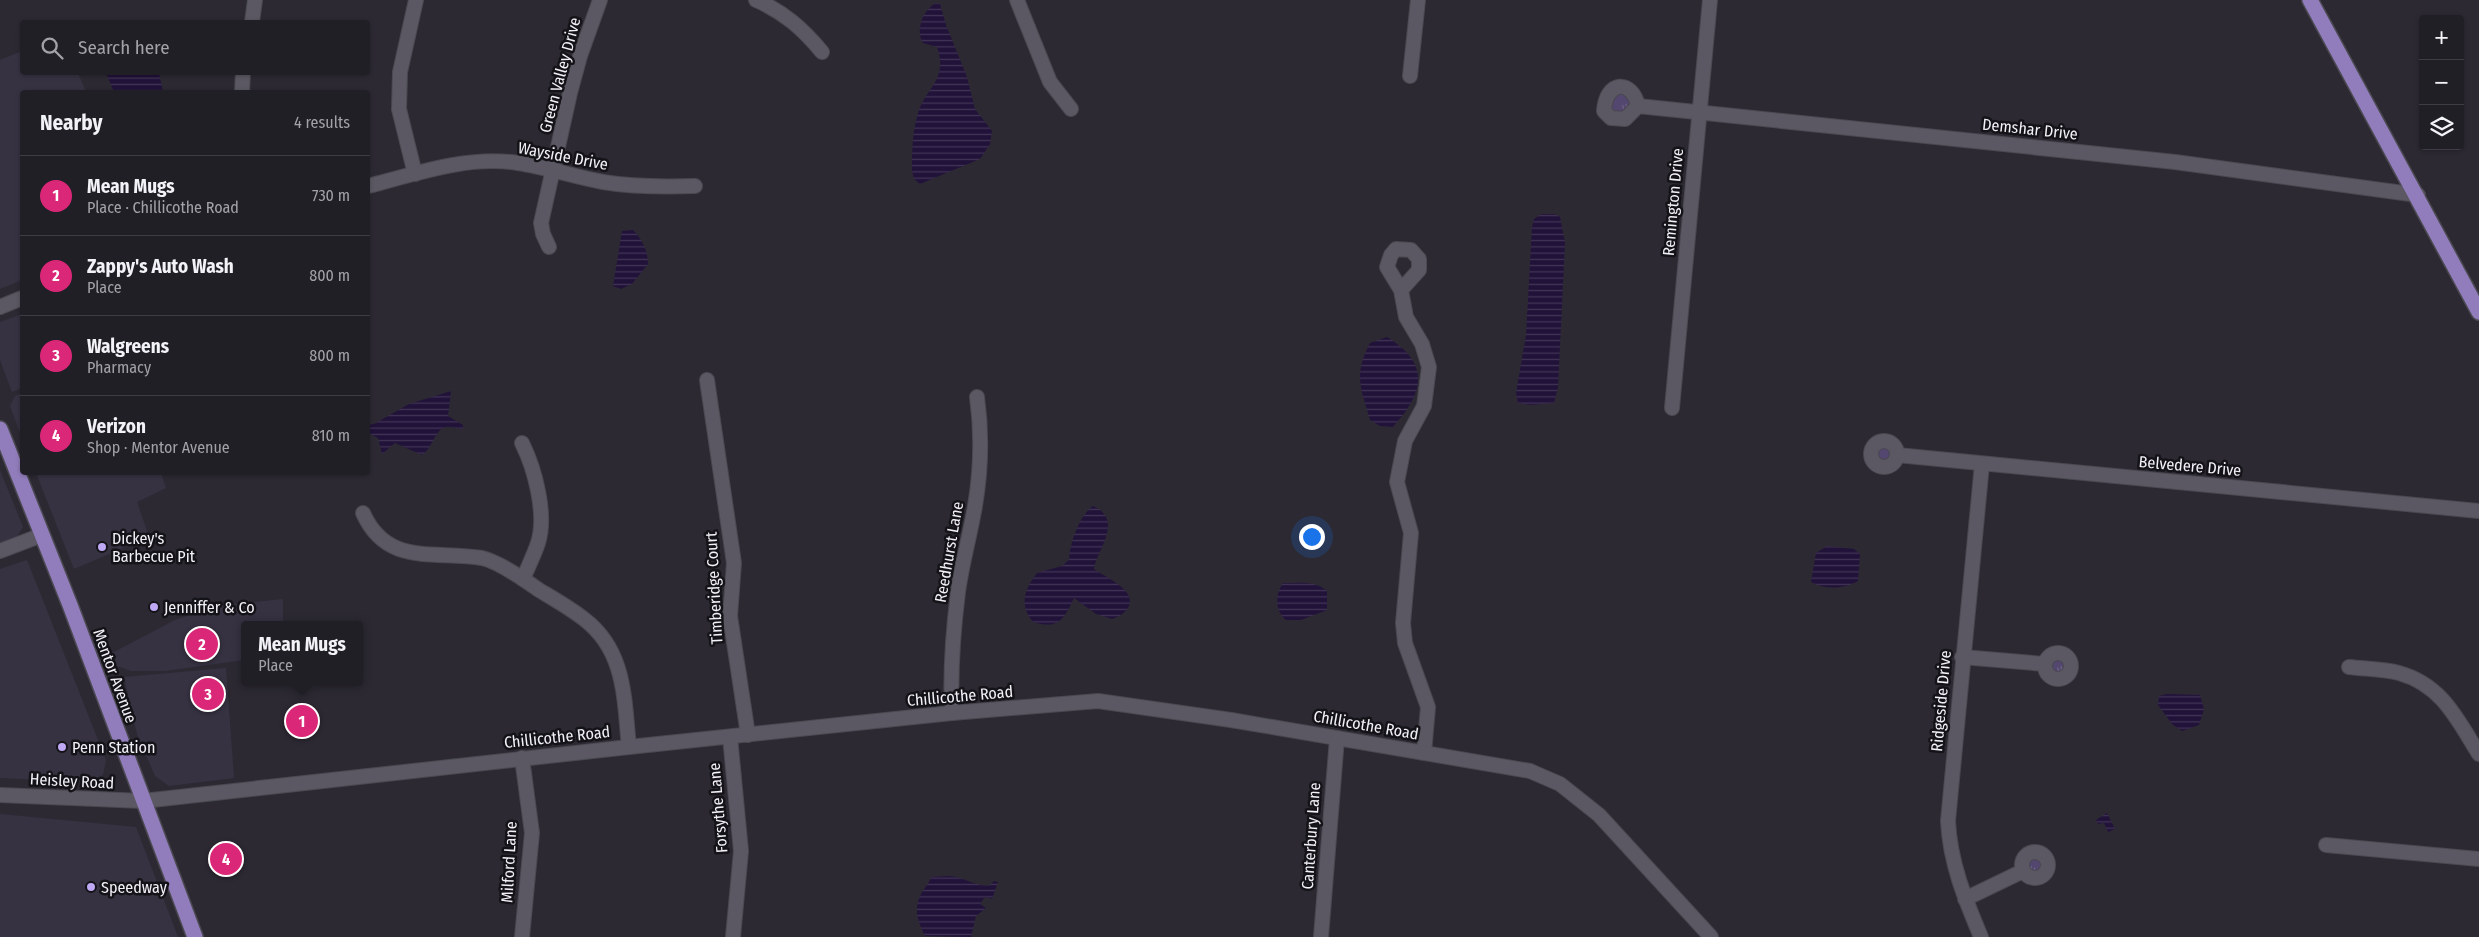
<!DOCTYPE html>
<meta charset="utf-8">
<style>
:root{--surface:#211f26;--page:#29272e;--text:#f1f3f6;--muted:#a2a2a7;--line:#3e3d43;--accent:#db2777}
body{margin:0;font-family:"Fira Sans Condensed",sans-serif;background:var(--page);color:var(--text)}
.controls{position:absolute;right:15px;top:15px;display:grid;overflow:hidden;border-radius:5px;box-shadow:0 1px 4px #0004}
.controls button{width:45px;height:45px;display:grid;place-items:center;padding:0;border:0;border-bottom:1px solid var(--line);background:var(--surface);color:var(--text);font:25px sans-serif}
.you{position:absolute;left:1311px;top:536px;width:18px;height:18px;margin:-12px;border:4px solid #fff;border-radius:50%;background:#1a73e8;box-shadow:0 0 0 8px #1a73e833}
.badge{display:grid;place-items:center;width:32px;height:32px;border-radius:50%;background:var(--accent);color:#fff;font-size:16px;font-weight:700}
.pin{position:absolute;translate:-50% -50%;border:2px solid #fff;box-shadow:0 1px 5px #0006}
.popup{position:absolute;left:241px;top:621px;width:122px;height:65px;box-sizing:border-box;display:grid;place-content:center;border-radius:5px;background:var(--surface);filter:drop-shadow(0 1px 4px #0005);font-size:16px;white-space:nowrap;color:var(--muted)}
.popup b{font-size:19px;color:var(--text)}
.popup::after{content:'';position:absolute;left:50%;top:100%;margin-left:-10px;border:10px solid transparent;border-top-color:var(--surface)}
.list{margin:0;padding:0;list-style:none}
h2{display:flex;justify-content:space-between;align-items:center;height:65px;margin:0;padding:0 20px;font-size:21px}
h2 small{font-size:16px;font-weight:400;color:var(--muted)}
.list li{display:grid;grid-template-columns:32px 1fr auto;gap:15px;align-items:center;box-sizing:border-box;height:80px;padding:0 20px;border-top:1px solid var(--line)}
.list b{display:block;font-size:19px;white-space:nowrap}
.list p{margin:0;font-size:16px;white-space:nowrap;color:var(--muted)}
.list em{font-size:16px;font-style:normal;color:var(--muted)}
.icon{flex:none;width:28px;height:28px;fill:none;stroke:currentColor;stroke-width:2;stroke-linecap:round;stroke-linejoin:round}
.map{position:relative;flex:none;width:2479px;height:937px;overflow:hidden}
.search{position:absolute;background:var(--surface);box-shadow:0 1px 4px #0004;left:20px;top:20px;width:350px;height:55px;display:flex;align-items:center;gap:12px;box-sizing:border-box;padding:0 18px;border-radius:5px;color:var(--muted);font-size:19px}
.panel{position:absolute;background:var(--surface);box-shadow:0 1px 4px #0004;left:20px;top:90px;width:350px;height:385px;border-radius:5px}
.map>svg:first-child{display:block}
.built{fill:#373242}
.grass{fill:url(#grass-tufts)}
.water{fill:url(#water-rules)}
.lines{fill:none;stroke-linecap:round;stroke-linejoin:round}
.minor-casing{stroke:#4a4850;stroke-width:16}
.major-casing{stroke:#4a4850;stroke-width:18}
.minor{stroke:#5b5863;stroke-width:14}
.major{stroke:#917dbb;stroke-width:15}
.poi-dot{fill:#bfa8f4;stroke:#141317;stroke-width:2}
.labels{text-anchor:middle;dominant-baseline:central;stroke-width:5;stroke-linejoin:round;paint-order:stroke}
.street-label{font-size:16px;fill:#f3f1f8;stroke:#141317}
.poi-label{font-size:16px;fill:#f3f1f8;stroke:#141317;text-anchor:start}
</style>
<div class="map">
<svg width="2479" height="937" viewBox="0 0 2479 937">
<defs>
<pattern id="grass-tufts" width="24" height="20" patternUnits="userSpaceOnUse" patternTransform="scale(1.25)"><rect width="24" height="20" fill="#53466f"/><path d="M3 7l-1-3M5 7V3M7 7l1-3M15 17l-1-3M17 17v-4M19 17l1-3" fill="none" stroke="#6c6184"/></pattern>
<pattern id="water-rules" width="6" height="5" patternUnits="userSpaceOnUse" patternTransform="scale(1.25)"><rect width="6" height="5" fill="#211239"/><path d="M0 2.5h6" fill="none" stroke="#423556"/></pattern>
</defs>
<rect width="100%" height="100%" fill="#2c2933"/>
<!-- built -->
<g class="built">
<polygon points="22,51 22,72 78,73 86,92 22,92 22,280 0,289 0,60"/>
<polygon points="22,314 22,388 12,392 0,360 0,322"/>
<polygon points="22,393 22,438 10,406 15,396"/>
<polygon points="0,470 23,527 17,536 0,544"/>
<polygon points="36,473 161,473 166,488 137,502 149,537 74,569"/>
<polygon points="27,560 106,760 103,775 87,782 0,778 0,569"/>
<polygon points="283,599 283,625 244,625 244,660 165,671 131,671 117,666 112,653 175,620 218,606"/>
<polygon points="226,668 234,778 169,786 155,776 137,734 124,677"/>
<polygon points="0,814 136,827 178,937 0,937"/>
</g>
<!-- grass -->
<g class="grass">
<polygon points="1626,93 1632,105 1627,113 1616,113 1611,109 1613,95"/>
<circle cx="1884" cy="454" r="8"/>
<circle cx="2058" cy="665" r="8"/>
<circle cx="2035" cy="866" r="8"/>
</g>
<!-- water -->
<g class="water">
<path d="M936,3L940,4L946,25L967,77L975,109L992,131L990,144L980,159L920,184L914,179L912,171C912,154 912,135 917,117C924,87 949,82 937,47L923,43C915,30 923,10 936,3Z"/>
<polygon points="106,73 159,73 163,92 114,92"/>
<polygon points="1541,214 1555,214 1560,217 1565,243 1558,387 1554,403 1530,405 1518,403 1516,393 1526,335 1532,227 1534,219"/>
<path d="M633,230C642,239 648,251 648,264L632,284L621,289L613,286L622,231Z"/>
<path d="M1387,337C1431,364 1424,393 1393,427L1380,426L1370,420C1361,387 1353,376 1370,343Z"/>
<path d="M451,391L448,416L463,425V429C458,429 451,426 446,427C435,429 432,449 422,455L395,443L382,454L378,438L368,433V425L374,424L409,404Z"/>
<path d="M1093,506C1125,520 1096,551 1094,569C1106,578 1138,590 1128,608C1124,614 1118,617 1112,619L1096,614L1074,598C1064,619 1059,630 1033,622C1019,605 1024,590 1037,573L1062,566L1069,560C1070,543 1079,516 1093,506Z"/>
<path d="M1827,546L1854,549L1860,554L1858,581C1845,589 1825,590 1811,582L1816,553Z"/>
<path d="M1283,583C1298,583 1315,580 1327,591V610L1301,620H1286C1275,611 1275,594 1283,583Z"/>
<polygon points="2167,694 2200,695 2204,709 2199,725 2182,731 2172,724 2158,705 2159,696"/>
<polygon points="2107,813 2115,829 2108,832 2104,823 2098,824 2096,820"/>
<path d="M950,876C963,877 975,886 989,886L994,881L998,882L992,899L985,897L980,904L986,908L976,916L971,937L925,936C918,921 913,910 921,894C924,888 929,884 931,877Z"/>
</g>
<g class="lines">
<!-- minor casing -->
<g class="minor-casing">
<g id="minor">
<path d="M756,0C784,12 803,29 822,52"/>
<polyline points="1017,0 1050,82 1071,109"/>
<polyline points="252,22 255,0"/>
<polyline points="1410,76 1418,0"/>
<polyline points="242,92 243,72"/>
<path d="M1638,106C1632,79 1606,80 1604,111L1611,118L1625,119L1638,106L2175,162L2418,195"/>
<polyline points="415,174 399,109 400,72 416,0"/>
<path d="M368,186C415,174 468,155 518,163C546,167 574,177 603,182C633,187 664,187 695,186"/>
<polyline points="549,247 543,234 541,223 570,93 580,56 600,0"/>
<polyline points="1401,290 1419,270 1419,259 1411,250 1396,249 1391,255 1387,267 1401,290 1406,317 1422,344 1429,367 1424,406 1405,441 1397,482 1411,533 1403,623 1405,643 1428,707 1424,753"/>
<polyline points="0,307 22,298"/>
<polyline points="707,380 734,563 730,616 748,735"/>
<polyline points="1672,408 1710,0"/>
<circle cx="1884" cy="454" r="13"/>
<path d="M522,443C535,469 547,515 538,543C534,555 528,567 523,579"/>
<polyline points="1897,455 2479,511"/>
<path d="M363,513C387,567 435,550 482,558C499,562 525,580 539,590C554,599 570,608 584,619C626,651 624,699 629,747"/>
<polyline points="0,551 42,535"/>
<circle cx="2058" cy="666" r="13"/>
<polyline points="1962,657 2045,664"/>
<path d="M2349,667C2365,669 2384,669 2399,673C2442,685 2457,719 2479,754"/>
<path d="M952,713C950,673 953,632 958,592C962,563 970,535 975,506C981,470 982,433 977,397"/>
<polyline points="730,737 741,851 733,937"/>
<polyline points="0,795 143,801 629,747 952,713 1098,701 1231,720 1530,771 1560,784 1599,815 1711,937"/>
<polyline points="2326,845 2479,859"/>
<circle cx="2035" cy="865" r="13"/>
<polyline points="1965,899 2023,871"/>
<polyline points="522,937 532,833 522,758"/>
<polyline points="1321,937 1337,738"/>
<path d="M1981,937C1965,899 1950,863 1948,821L1982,464"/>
</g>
</g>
<!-- major casing -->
<g class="major-casing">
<g id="major">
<polyline points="2310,0 2479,312"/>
<polyline points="0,429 70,605 195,937"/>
</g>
</g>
<!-- minor -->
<use href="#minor" class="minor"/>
<!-- major -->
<use href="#major" class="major"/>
</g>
<!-- markers -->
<g class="poi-dot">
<circle cx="102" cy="547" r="5"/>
<circle cx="154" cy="607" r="5"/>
<circle cx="62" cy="747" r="5"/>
<circle cx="91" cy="887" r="5"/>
</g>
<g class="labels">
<!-- street labels -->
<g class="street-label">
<text transform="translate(560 75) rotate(-75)">Green Valley Drive</text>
<text transform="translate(2030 129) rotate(6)">Demshar Drive</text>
<text transform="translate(563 156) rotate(11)">Wayside Drive</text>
<text transform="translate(1673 202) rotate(-85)">Remington Drive</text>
<text transform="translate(2190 466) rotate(5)">Belvedere Drive</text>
<text transform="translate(949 552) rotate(-80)">Reedhurst Lane</text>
<text transform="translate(714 588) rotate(-93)">Timberidge Court</text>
<text transform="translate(115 676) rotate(70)">Mentor Avenue</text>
<text transform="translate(960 696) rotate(-5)">Chillicothe Road</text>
<text transform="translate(1941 701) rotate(-85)">Ridgeside Drive</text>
<text transform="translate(1366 725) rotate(10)">Chillicothe Road</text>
<text transform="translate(557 737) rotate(-6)">Chillicothe Road</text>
<text transform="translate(72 781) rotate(3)">Heisley Road</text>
<text transform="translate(718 808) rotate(-95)">Forsythe Lane</text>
<text transform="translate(1311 836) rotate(-86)">Canterbury Lane</text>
<text transform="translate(509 862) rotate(-87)">Milford Lane</text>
</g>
<!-- poi labels -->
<g class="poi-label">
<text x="112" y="538">Dickey's<tspan x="112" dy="18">Barbecue Pit</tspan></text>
<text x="164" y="607">Jenniffer &amp; Co</text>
<text x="72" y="747">Penn Station</text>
<text x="101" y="887">Speedway</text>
</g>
</g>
</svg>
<div class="controls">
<button>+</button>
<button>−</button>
<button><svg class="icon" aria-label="layers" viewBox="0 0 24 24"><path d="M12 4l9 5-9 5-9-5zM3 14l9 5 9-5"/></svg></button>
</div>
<div class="you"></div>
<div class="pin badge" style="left:302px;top:721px">1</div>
<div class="popup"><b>Mean Mugs</b>Place</div>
<div class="pin badge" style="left:202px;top:644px">2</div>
<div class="pin badge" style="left:208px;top:694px">3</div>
<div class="pin badge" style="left:226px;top:859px">4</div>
<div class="search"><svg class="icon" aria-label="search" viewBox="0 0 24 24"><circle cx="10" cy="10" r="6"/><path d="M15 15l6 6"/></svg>Search here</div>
<section class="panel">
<h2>Nearby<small>4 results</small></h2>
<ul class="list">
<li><span class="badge">1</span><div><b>Mean Mugs</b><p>Place · Chillicothe Road</p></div><em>730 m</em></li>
<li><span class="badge">2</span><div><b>Zappy's Auto Wash</b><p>Place</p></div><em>800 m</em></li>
<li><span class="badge">3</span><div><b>Walgreens</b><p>Pharmacy</p></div><em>800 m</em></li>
<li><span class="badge">4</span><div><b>Verizon</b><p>Shop · Mentor Avenue</p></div><em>810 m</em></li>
</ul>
</section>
</div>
